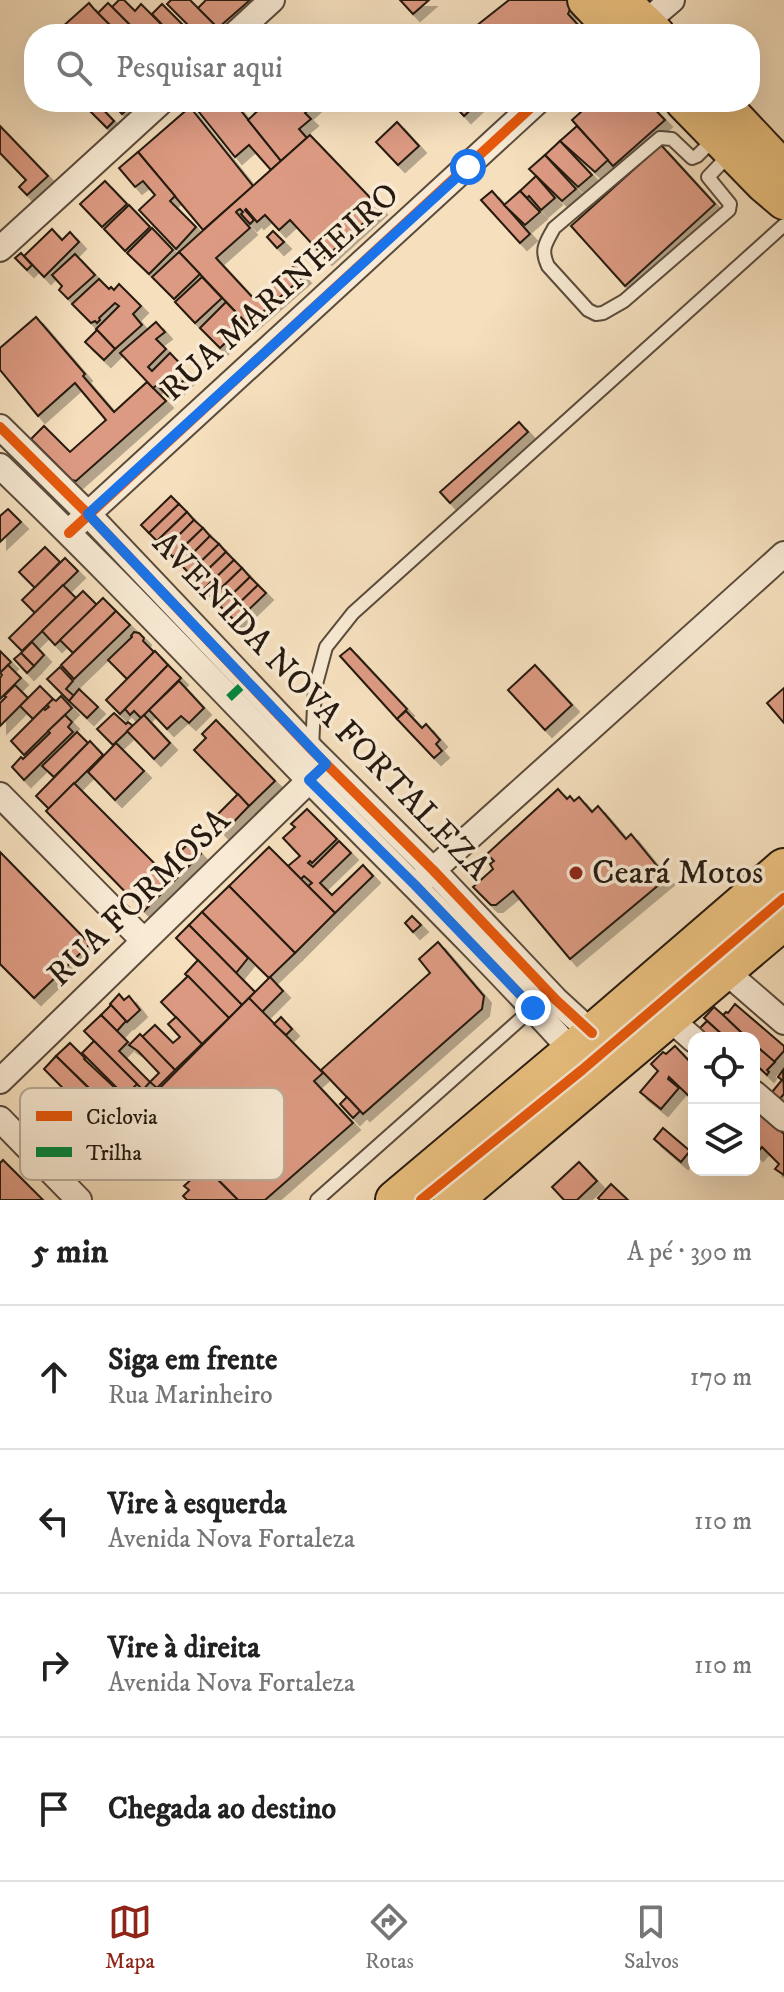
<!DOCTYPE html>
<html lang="pt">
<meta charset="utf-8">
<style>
:root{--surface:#fff;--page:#f6f6f6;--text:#222;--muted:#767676;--line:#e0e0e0;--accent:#8f2418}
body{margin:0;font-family:"IM FELL DW Pica",serif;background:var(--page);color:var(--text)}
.controls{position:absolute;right:24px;bottom:24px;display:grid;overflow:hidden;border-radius:16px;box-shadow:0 8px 32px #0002}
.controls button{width:72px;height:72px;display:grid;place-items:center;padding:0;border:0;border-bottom:2px solid var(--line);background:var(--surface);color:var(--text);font:40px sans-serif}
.stop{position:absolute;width:24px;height:24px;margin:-18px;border:6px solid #1a73e8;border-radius:50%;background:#fff}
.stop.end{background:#1a73e8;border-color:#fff;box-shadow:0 2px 8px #0008}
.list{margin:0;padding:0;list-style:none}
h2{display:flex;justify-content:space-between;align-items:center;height:104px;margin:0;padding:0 32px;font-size:34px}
h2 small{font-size:26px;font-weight:400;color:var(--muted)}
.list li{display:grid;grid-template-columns:52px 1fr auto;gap:24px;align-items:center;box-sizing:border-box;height:144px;padding:0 32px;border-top:2px solid var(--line)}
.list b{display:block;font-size:30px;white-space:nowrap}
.list p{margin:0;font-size:26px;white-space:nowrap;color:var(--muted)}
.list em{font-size:26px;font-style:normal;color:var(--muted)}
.icon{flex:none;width:44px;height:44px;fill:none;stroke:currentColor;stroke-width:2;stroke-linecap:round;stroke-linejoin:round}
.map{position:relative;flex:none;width:784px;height:1200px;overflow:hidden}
.search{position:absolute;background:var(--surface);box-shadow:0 8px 32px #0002;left:24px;right:24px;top:24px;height:88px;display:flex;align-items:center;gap:20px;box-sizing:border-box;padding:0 28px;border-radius:32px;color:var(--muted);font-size:30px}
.sheet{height:680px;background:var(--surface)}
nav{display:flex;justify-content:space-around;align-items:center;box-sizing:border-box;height:112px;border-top:2px solid var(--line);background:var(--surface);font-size:22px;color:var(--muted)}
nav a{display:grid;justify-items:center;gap:4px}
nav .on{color:var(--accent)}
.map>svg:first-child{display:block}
.building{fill:#dc9a82;stroke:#261a10;stroke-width:2;filter:url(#shadow)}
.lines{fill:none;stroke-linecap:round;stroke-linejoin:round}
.service-casing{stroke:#5a4b3b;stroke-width:16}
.minor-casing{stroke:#5a4b3b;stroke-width:28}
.primary-casing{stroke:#261a10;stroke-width:40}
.trunk-casing{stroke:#261a10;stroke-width:42}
.service{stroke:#f8ead4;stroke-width:12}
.minor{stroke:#f8ead4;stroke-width:24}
.primary{stroke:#eac07e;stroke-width:36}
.trunk{stroke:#eac07e;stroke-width:38}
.quiet{stroke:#00873e;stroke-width:8;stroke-dasharray:16 8;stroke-linecap:butt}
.cycleway-casing{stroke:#f8ead4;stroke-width:15}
.cycleway{stroke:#e8590c;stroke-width:10}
.route{stroke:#1a73e8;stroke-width:10}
.poi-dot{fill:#8f2418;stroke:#f8ead4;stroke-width:3}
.labels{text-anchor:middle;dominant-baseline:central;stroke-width:7;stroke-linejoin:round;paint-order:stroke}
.street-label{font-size:34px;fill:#261a10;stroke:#f8ead4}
.poi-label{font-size:34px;fill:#261a10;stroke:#f8ead4;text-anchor:start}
.key{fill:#f8ead4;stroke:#b9ac99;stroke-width:2}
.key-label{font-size:22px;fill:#261a10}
</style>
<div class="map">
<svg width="784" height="1200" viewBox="0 0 784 1200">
<defs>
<filter id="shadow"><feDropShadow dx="7" dy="7" stdDeviation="0" flood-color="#0004"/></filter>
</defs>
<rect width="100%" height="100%" fill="#f5dfbd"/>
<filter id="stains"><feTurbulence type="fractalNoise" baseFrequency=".0025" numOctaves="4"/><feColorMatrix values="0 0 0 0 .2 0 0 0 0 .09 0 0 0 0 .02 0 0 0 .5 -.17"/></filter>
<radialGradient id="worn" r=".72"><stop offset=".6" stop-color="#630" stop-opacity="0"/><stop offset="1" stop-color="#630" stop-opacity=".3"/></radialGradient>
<!-- building -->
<g class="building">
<polygon points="119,0 124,0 135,11 141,4 171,34 139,34 112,7"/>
<polygon points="171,0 190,0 218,28 212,34 197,34 167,4"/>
<polygon points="206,0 250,0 218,28 198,8"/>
<polygon points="400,0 429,0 413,14"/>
<polygon points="509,0 571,0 573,2 568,14 581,28 575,34 571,34 564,27 556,34 466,34"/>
<polygon points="89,3 94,9 119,34 67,34 61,28"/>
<polygon points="108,3 139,34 119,34 98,13"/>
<polygon points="162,4 192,34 171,34 152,14"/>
<polygon points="81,102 96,102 114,121 107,128"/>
<polygon points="111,102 132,102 134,103 122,114"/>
<polygon points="200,102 234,102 281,161 271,170 249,145 235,157 195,107"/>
<polygon points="267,102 317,102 305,113 311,119 299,129 307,138 281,161 248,120"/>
<polygon points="451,102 479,102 464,116"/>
<polygon points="592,102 648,102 665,120 613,166 572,120"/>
<polygon points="190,107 253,186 203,230 138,152"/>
<polygon points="397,122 419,146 398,165 376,142"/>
<polygon points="0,126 48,176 27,195 19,187 26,180 0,153"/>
<polygon points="577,126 608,160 595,172 560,141"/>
<polygon points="310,135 380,208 325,258 290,220 279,230 265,215 257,222 246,209 245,210 254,220 250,224 241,214 243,212 240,209 238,210 236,212 250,228 216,258 255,300 294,266 293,263 296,260 307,269 301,274 304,276 248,325 179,252"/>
<polygon points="560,141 592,175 578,187 545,155"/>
<polygon points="661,145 715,204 625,286 571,226"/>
<polygon points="138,152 175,196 170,201 196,227 176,249 139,210 155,195 143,181 135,187 119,168"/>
<polygon points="545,155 576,189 562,201 529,169"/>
<polygon points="536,176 555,198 541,210 529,196 527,198 520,191"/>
<polygon points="105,181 127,204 102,227 80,204"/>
<polygon points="492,191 530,234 520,243 481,200"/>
<polygon points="520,191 540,212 525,225 504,205"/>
<polygon points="129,205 150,227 125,251 104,229"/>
<polygon points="152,228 173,250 149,274 127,253"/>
<polygon points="52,229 62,240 70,232 79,242 44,277 24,256"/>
<polygon points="273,231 284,242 277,248 267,237"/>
<polygon points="179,252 200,274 174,299 152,277"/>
<polygon points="21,253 32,265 27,270 15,258"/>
<polygon points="75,254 95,275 68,299 59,290 62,286 52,275"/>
<polygon points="202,277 222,298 195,323 175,302"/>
<polygon points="99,279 109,289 111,287 114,290 119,284 141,306 133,314 142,325 115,349 96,329 119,306 115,303 99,318 100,320 97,323 95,321 91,323 72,304"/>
<polygon points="226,302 246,323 220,348 200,328"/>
<polygon points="36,317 85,374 83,376 114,412 147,382 166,401 76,481 72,480 31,439 44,426 70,452 106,420 75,383 38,416 0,370 0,348"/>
<polygon points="156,322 165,332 156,339 166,349 148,367 152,371 170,353 190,374 168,396 157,385 153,388 120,353"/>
<polygon points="97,330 115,349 104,360 85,342"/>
<polygon points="519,422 528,432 450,503 440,492"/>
<polygon points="171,496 179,504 149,533 141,525"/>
<polygon points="179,504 187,512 157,541 149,533"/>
<polygon points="8,509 21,522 0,542 0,516"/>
<polygon points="187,512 194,520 165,549 157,541"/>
<polygon points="194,520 203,528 173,557 165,549"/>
<polygon points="203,528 210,536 181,565 173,557"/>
<polygon points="210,536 219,544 189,573 181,565"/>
<polygon points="219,544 226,552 196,581 189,573"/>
<polygon points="45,547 60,562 35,588 19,572"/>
<polygon points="226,552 234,560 204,589 196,581"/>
<polygon points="65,558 78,571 35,613 22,600"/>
<polygon points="234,560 242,568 212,597 204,589"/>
<polygon points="242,568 250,577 220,606 212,597"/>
<polygon points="250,577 258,585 228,614 220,606"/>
<polygon points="63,585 76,598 22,651 9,638"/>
<polygon points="258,585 266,593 236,622 228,614"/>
<polygon points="83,591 97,605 55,645 42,631"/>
<polygon points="103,598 116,611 73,653 60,640"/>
<polygon points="116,611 130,625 74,679 61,665"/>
<polygon points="134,632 139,633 144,638 143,641 154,652 127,679 108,660 132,637 131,636"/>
<polygon points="32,642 44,655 34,666 21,653"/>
<polygon points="350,648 407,709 397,719 340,656"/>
<polygon points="0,651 11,662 0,673"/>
<polygon points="155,651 168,665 120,714 106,700"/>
<polygon points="21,653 34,666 27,673 14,659"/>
<polygon points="8,665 21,678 0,699 0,678 2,675 0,673"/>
<polygon points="168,665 181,678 141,718 134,711 130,715 125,709"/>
<polygon points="535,665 572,705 545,730 508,690"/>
<polygon points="60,667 73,681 66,689 74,696 69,701 47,679"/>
<polygon points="179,681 204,708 189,723 181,716 167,729 149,710"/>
<polygon points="15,685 28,698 0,726 0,703 6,697 4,696"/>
<polygon points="40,686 53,699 33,719 20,706"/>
<polygon points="784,688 784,723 767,703"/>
<polygon points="79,689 98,707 87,718 69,701"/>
<polygon points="61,696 72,708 24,755 11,741 44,708 45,710 49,707 47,705 53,699 56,701"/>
<polygon points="406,711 422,728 426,724 440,740 436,744 442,751 434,758 397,719"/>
<polygon points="114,713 126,724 128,722 133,726 113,745 97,729"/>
<polygon points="65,715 72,722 68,727 73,732 24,780 12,767 21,757 23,759 50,733 48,731"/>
<polygon points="144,715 170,743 154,759 127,731"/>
<polygon points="216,720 275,781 249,806 194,750 206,738 202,734"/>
<polygon points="77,732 88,743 54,777 42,766"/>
<polygon points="90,741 103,755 49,809 36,796"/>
<polygon points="116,743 144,771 115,800 88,772"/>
<polygon points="74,783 173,882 144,911 46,811"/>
<polygon points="558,789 567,799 570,796 574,801 579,797 592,812 598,806 626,839 631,834 667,878 570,959 513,891 496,905 491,905 473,887 493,869 490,864 494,861 487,854"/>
<polygon points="238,794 249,806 223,833 211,821"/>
<polygon points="307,809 337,839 312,863 310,861 308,863 313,867 339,841 351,853 320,883 332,895 363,865 373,876 335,913 308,886 312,883 304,876 301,879 288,866 300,856 283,838 295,827 291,824"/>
<polygon points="190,842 201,854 173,882 161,870"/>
<polygon points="269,847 335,913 295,953 229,886"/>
<polygon points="0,852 90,944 34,998 0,964"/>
<polygon points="229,886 295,953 269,978 202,912"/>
<polygon points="202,912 248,958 236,973 189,925"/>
<polygon points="412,916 421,925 413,932 405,923"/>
<polygon points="189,925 255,992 242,1005 176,938"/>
<polygon points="438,942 484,996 482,1009 363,1114 321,1070 430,973 419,959"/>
<polygon points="198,960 242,1005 229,1018 185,974"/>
<polygon points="188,976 229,1018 202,1044 161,1002"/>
<polygon points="270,977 283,991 262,1012 249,998"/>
<polygon points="119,994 124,1000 129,996 140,1010 127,1022 110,1004"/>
<polygon points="249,998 323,1073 314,1081 353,1123 265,1200 238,1200 144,1104"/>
<polygon points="735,1004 784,1046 784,1051 774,1062 754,1044 754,1038 747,1038 723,1015 726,1012 728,1013"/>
<polygon points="111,1005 126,1021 117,1031 101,1015"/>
<polygon points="714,1007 723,1015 747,1038 726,1038 704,1018"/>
<polygon points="101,1015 128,1042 119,1051 150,1082 143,1090 84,1031"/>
<polygon points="176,1017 202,1044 175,1070 142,1037 155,1025 173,1043 180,1037 168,1024"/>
<polygon points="281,1017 292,1029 286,1035 274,1024"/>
<polygon points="707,1021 726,1038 702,1038 696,1032"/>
<polygon points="140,1034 175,1070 157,1088 150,1082 159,1073 138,1051 129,1045"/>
<polygon points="94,1041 137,1084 125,1096 82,1053"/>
<polygon points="70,1043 85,1058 84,1059 129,1101 135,1109 123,1121 56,1056"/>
<polygon points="754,1044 775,1062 767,1070 769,1072 767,1075 754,1063"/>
<polygon points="675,1046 694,1066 694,1101 669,1077 668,1079 679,1088 661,1109 640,1092 658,1071 651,1064 663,1052 666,1054"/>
<polygon points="56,1056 115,1114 102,1128 44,1069"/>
<polygon points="783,1070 784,1094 774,1105 772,1092 782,1080 778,1077"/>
<polygon points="347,1097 360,1111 353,1118 340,1104"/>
<polygon points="754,1108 784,1134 784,1175 775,1169 779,1164 762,1147 756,1154 754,1152"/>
<polygon points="663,1128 690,1151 681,1162 654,1139"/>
<polygon points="3,1160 43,1200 0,1200 0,1163"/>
<polygon points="579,1162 597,1181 577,1200 564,1200 552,1187"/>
<polygon points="205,1167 238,1200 187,1200 183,1196 189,1190 184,1186"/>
<polygon points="611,1184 628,1200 600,1200 598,1198"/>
</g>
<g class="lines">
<!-- service casing -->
<g class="service-casing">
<g id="service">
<path d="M715,138L697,156L692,158L672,139L660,138L554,228C546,243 540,249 548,266L588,310L596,314L603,313L624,301L729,210L730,204L708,177L730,154"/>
<polyline points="312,747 315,688 326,647 353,613 784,225"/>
<polyline points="317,1200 533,1008"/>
</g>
</g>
<!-- minor casing -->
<g class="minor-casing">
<g id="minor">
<polyline points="634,32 672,0"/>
<polyline points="235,34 272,0"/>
<polyline points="0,249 161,102"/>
<polyline points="0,427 88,514 312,750 433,870 556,1000 592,1033"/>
<path d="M0,466C105,567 205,673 306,777C396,868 487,957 572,1051"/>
<polyline points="76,525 537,102"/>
<polyline points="0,795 143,940"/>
<polyline points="423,879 784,554"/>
<polyline points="725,971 784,1022"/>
<polyline points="669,1018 694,1040"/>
<polyline points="0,1081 320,770"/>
<polyline points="754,1093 784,1119"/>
<polyline points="0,1119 79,1200"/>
</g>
</g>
<!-- primary casing -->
<g class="primary-casing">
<g id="primary">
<polyline points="586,0 618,34"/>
<polyline points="621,0 656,34"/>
<polyline points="684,102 764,184 784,201"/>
<polyline points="720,102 784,170"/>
</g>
</g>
<!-- trunk casing -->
<g class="trunk-casing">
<g id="trunk">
<polyline points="395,1200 572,1051 784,868"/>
<polyline points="453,1200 784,920"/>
</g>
</g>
<!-- service -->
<use href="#service" class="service"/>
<!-- minor -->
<use href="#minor" class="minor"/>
<!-- primary -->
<use href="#primary" class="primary"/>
<!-- trunk -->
<use href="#trunk" class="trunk"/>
<!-- quiet -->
<polyline class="quiet" points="229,698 247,681"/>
<!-- cycleway casing -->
<g class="cycleway-casing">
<g id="cycleway">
<polyline points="0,427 88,514 312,750 433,870 556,1000 592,1033"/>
<polyline points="69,533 537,102"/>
<polyline points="421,1200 582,1070 784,898"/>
</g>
</g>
<!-- cycleway -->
<use href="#cycleway" class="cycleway"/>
</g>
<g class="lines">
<!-- route -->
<polyline class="route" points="468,167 88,514 326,764 309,780 415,885 533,1008"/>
</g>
<!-- markers -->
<circle class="poi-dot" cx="576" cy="873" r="8"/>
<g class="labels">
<!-- street labels -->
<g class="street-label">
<text transform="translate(280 292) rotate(-42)">RUA MARINHEIRO</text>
<text transform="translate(321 706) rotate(46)">AVENIDA NOVA FORTALEZA</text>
<text transform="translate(139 898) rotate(-44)">RUA FORMOSA</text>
</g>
<!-- poi labels -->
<g class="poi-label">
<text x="592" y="873">Ceará Motos</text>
</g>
</g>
<!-- legend -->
<rect x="20" y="1088" width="264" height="92" rx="12" class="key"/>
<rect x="36" y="1111" width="36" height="10" fill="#e8590c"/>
<rect x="36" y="1147" width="36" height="10" fill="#00873e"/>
<g class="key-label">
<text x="86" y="1124">Ciclovia</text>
<text x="86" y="1160">Trilha</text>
</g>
<rect width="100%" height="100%" filter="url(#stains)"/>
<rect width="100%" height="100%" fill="url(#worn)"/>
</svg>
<div class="controls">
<button><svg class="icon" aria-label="locate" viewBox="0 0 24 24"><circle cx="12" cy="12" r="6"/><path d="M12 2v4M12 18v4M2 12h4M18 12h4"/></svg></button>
<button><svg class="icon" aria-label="layers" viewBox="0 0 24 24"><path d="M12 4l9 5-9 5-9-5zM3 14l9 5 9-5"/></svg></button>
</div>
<div class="stop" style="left:468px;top:167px"></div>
<div class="stop end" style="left:533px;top:1008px"></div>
<div class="search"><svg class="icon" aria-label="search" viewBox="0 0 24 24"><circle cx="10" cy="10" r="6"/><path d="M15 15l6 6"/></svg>Pesquisar aqui</div>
</div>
<section class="sheet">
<h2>5 min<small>A pé · 390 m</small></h2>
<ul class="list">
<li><svg class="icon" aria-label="ahead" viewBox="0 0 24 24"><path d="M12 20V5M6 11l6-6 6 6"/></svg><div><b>Siga em frente</b><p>Rua Marinheiro</p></div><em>170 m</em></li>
<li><svg class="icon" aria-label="left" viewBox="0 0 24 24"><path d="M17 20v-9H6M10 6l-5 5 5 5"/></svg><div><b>Vire à esquerda</b><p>Avenida Nova Fortaleza</p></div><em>110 m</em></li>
<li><svg class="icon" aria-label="right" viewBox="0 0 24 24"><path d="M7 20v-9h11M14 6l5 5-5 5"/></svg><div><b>Vire à direita</b><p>Avenida Nova Fortaleza</p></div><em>110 m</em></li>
<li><svg class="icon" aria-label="arrive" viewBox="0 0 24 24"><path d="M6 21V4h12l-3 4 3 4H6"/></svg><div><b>Chegada ao destino</b></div></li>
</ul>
</section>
<nav>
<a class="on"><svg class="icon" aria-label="map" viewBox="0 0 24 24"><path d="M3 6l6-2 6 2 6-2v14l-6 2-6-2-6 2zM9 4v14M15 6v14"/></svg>Mapa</a>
<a><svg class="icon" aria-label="directions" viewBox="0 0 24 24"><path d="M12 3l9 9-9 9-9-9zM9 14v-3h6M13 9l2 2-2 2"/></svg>Rotas</a>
<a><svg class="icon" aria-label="saved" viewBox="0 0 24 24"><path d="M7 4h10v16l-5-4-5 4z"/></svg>Salvos</a>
</nav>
